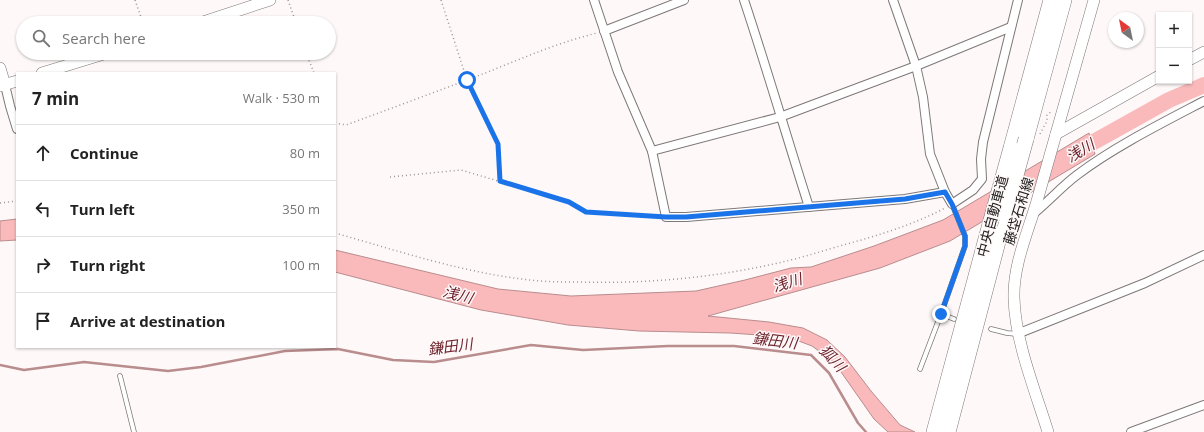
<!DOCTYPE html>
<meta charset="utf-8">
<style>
:root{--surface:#fff;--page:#f6f6f6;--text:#222;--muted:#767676;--line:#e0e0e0}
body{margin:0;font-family:"Open Sans","Noto Sans JP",sans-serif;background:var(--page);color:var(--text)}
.controls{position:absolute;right:12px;top:12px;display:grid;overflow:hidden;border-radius:0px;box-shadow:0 1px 3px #0004}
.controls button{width:36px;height:36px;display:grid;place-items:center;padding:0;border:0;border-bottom:1px solid var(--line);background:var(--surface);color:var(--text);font:20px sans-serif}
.compass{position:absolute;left:1108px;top:12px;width:36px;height:36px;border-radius:50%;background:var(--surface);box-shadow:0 1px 3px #0004;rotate:327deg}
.stop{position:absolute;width:12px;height:12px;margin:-9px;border:3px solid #1a73e8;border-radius:50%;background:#fff}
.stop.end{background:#1a73e8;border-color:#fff;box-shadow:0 1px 4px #0008}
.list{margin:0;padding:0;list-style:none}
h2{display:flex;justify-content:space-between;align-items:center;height:52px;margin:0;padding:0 16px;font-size:17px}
h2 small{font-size:13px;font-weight:400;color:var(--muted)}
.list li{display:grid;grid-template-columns:26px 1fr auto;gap:12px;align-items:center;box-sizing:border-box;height:56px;padding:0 16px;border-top:1px solid var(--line)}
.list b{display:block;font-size:15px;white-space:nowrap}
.list em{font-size:13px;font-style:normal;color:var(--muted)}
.icon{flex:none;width:22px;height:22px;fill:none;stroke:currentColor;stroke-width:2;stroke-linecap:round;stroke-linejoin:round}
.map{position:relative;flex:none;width:1204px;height:432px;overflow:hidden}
.search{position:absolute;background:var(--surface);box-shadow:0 1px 3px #0004;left:16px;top:16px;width:320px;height:44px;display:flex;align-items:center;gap:10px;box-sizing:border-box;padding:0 14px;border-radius:22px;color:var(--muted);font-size:15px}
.panel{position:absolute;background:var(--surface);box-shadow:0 1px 3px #0004;left:16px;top:72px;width:320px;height:276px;border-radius:0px}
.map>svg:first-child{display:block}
.water{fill:#fababc;stroke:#b98c8d}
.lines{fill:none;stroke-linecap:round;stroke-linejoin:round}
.stream{stroke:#b98c8d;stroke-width:2.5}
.river{stroke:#fababc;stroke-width:16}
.lane-casing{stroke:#7e7878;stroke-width:5.5}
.street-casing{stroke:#7e7878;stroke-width:10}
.secondary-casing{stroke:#7e7878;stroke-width:12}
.highway-casing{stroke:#7e7878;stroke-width:16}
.path{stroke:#9b9696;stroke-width:1.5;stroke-dasharray:1 3;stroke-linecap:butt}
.lane{stroke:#fff;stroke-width:4}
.street{stroke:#fff;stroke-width:8}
.secondary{stroke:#fff;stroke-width:11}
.highway{stroke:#fff;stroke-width:15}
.highway-bridge-casing{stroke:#7e7878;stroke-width:16;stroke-linecap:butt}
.highway-bridge{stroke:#fff;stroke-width:15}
.route{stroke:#1a73e8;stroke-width:5}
.labels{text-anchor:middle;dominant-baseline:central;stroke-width:3;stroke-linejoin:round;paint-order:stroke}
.street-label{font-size:14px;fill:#222020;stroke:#fef8f8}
.water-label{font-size:15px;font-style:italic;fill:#6e242e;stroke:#fef8f8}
</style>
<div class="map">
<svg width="1204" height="432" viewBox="0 0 1204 432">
<rect width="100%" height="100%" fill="#fef8f8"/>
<!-- water -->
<g class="water">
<polygon points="1089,133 1095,154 950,241 880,268 708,316 769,322 803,328 827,340 845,357 871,391 900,425 915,432 888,432 874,419 834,362 812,346 788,337 730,333 639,331 568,325 481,310 335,272 335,250 498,289 571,296 696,291 745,280 791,268 811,267 874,246 943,220"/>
<polygon points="17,219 17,240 0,241 0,221"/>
</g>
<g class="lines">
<!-- stream -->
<polyline class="stream" points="0,365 24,370 84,362 168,371 201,367 285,351 338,349 393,360 434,362 531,345 583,350 668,346 734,346 811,355 829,373 858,423 866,432"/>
<!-- river -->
<polyline class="river" points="1074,153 1169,100 1204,85"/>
<!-- lane casing -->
<g class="lane-casing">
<g id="lane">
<polyline points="941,314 954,319"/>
<polyline points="991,329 1007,333 1017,334"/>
<polyline points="920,369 941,314 965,246 965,236 952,204"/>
<polyline points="120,376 134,432"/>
</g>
</g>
<!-- street casing -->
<g class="street-casing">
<g id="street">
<polyline points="594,0 618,72 652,151 666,217 686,217 905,199 945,192"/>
<path d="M744,0C767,69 787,138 809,207"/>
<polyline points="893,0 916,66 923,97 930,154 945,192 952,204 973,190 982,179 981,159 983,142 1018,0"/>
<polyline points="604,31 684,0"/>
<polyline points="5,85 10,106 17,129"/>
<polyline points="652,151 780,117 916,66 1011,27"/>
<path d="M1033,214C1048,202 1061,187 1077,175C1114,147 1162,123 1204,101"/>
<polyline points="1017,334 1145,283 1204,255"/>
<polyline points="1131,432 1204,405"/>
</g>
</g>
<!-- secondary casing -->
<g class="secondary-casing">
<g id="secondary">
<polyline points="200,23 270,0"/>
<polyline points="1189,60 1204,52"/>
<polyline points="0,68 5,85"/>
<polyline points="42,73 107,53"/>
<polyline points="0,86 17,81"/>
<polyline points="1056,134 1159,76"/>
<path d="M1048,432C1035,390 1015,341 1014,298C1013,265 1028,232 1037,201C1056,134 1075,67 1094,0"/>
</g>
</g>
<!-- highway casing -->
<g class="highway-casing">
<g id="highway">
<polyline points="1026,139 1064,0"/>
<polyline points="1011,148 1051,0"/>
<polyline points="934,432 990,224"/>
<polyline points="948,432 1005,215"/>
</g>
</g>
<!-- path -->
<g class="path">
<polyline points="135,0 143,23"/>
<polyline points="288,0 296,23"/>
<polyline points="441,0 467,80 498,144 500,181"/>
<polyline points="306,53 314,73"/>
<path d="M335,123L346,125C387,110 427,95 467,80C510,64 552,44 597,33"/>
<polyline points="1040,134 1047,121 1047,115 1052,111"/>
<polyline points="390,177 461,170 569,202 586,212 658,216"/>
<polyline points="0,203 17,201"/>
<path d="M335,233C402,252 470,275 540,281C553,282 565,282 578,282C645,284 712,278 778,263C797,259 816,253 836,247C873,237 911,226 945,208"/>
</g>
<!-- lane -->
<use href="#lane" class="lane"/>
<!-- street -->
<use href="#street" class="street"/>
<!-- secondary -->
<use href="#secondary" class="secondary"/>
<!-- highway -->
<use href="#highway" class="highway"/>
<!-- highway-bridge casing -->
<g class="highway-bridge-casing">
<g id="highway-bridge">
<polyline points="1005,215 1026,139"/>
<polyline points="990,224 1011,148"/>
</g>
</g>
<!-- highway-bridge -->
<use href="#highway-bridge" class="highway-bridge"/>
</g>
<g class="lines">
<!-- route -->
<polyline class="route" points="467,80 498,144 500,181 569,202 586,212 666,217 686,217 905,199 945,192 952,204 965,236 965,246 941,314"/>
</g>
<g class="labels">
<!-- street labels -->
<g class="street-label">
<text transform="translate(1018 211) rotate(-73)">藤垈石和線</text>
<text transform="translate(992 216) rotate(-75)">中央自動車道</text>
</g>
<!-- water labels -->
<g class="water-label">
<text transform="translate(1080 150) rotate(-31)">浅川</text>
<text transform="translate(787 282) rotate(-17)">浅川</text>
<text transform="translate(458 294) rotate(15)">浅川</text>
<text transform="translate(775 340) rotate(7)">鎌田川</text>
<text transform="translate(450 346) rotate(-7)">鎌田川</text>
<text transform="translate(833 358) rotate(47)">狐川</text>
</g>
</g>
</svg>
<div class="controls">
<button>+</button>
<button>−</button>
</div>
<svg class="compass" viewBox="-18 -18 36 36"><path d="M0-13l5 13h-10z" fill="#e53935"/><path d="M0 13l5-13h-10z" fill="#767676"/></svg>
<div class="stop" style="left:467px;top:80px"></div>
<div class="stop end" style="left:941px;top:314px"></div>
<div class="search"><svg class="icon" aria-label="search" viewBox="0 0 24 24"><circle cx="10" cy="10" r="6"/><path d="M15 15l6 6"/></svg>Search here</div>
<section class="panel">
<h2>7 min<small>Walk · 530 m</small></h2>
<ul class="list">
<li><svg class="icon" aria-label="ahead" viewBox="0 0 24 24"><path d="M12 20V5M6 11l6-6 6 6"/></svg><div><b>Continue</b></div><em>80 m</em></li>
<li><svg class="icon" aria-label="left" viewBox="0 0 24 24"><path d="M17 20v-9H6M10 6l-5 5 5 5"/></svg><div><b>Turn left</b></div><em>350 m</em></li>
<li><svg class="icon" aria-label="right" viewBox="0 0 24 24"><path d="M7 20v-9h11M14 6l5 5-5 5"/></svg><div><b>Turn right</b></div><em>100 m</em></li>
<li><svg class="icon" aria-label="arrive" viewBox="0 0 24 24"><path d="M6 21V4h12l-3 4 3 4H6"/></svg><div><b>Arrive at destination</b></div></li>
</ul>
</section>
</div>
